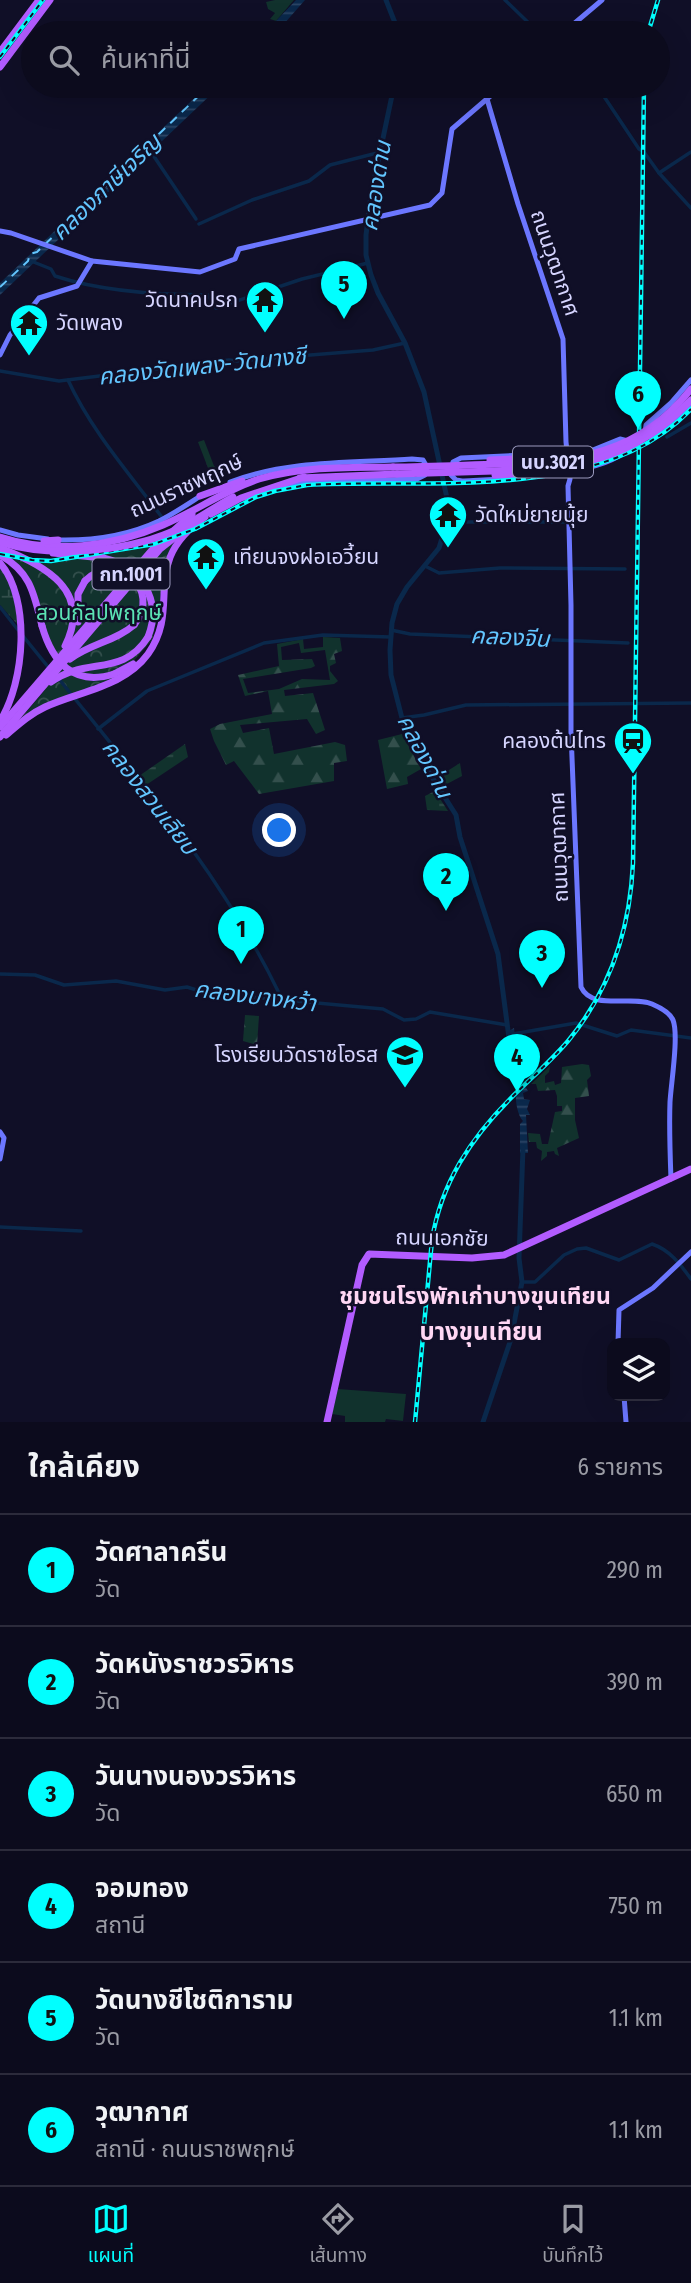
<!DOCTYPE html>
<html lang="th">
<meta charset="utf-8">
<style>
:root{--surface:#0c0b1d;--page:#151426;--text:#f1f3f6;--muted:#9a9ba4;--line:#2c2b3b;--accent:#01ffff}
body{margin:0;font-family:"Fira Sans Condensed","Noto Sans Thai",sans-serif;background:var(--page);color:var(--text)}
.controls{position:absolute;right:21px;bottom:21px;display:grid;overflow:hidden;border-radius:14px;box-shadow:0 7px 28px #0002}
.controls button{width:63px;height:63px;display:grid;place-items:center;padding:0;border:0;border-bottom:2px solid var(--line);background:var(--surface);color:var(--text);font:35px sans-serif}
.you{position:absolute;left:280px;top:831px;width:24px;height:24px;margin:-18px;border:5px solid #fff;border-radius:50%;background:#1a73e8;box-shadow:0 0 0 10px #1a73e833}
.badge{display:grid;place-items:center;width:46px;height:46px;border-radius:50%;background:var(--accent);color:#111;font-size:23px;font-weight:700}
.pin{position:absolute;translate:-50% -58px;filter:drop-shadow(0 2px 4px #0008)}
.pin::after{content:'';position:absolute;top:37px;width:24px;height:21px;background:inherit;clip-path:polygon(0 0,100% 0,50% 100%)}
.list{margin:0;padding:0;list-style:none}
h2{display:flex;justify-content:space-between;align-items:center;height:91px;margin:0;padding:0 28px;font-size:30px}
h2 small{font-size:23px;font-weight:400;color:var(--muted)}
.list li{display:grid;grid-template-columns:46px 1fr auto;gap:21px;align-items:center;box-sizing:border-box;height:112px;padding:0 28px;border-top:2px solid var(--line)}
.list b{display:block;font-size:26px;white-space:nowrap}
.list p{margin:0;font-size:23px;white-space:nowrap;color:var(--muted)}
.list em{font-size:23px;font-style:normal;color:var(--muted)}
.icon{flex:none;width:38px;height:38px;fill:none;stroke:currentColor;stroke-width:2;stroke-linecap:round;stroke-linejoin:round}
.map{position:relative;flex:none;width:691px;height:1422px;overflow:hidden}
.search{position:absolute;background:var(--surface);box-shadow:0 7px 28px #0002;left:21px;right:21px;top:21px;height:77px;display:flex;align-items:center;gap:18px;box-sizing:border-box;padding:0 24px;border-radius:38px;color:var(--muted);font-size:26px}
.sheet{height:763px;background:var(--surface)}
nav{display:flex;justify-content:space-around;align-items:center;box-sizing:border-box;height:98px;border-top:2px solid var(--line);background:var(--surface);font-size:19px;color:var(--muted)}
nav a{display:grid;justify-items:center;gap:4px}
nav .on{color:var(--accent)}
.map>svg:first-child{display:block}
.grass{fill:#11322d}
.forest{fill:url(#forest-firs);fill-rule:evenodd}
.wetland{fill:url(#wetland-marsh)}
.park{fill:url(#park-crowns)}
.water{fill:url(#water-rules)}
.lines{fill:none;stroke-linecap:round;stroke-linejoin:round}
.canal{stroke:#0a284b;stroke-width:3.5}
.river{stroke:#0a284b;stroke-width:5}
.ferry{stroke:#63c6ff;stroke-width:2;stroke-dasharray:9 7;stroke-linecap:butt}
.secondary{stroke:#6c77ff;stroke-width:5}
.primary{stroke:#b25cff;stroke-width:7}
.rail-casing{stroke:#01ffff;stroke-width:4.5}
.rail{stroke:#100f27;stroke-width:2;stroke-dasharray:5;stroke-linecap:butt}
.primary-bridge{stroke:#b25cff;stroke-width:7}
.labels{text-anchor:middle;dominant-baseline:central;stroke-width:5;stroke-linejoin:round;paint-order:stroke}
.shield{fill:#100f27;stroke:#9b9abe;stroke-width:2}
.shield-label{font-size:19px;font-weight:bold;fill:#d6d5ff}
.street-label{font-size:21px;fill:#d6d5ff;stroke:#100f27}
.poi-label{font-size:21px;fill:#d6d5ff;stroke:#100f27;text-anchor:end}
.park-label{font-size:21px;fill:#5ce4b5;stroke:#100f27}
.water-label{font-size:23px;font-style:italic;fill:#63c6ff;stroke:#100f27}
.neighbourhood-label{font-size:23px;font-weight:bold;fill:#ffd7f4;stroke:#100f27}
.quarter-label{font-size:24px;font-weight:bold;fill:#ffd7f4;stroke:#100f27}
</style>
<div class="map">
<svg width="691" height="1422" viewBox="0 0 691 1422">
<defs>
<pattern id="forest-firs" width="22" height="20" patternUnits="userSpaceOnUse" patternTransform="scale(1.75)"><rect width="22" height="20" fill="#11322d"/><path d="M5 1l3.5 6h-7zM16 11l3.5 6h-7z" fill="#334f4c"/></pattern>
<pattern id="wetland-marsh" width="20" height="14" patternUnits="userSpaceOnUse" patternTransform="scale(1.75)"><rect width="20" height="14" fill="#11322d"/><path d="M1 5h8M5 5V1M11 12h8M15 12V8" fill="none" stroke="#334f4c"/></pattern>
<pattern id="park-crowns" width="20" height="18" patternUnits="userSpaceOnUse" patternTransform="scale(1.75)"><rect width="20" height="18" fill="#11322d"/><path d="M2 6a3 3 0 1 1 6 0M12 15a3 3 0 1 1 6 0" fill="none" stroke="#334f4c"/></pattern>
<pattern id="water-rules" width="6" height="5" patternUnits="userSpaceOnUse" patternTransform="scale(1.75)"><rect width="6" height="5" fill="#0a284b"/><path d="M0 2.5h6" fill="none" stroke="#2d4666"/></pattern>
</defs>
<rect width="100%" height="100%" fill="#100f27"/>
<!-- grass -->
<g class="grass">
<polygon points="275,0 294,0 276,21 270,19 275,13 268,9 266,2"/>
<polygon points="338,1389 406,1394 403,1421 386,1419 385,1422 345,1422 345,1416 332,1414"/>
</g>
<!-- forest -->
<g class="forest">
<path d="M323,637L340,638L342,651L334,654L336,663L330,666V671L338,681L334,684L284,690L285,696L313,693L325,730L316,734L307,719L240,725L243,733L269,728L274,754L335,742L345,745L347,761L334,763V781L259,794L234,761L226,765L214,741L210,729L220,724L272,714L268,691L245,696L238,675L279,666L277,644L303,639L304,649L323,647ZM299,643L301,653L325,650L330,680L302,679L279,689L248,693L243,679L311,668L315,666L312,659L282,660L281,647Z"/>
<polygon points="402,734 421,769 407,777 408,784 387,789 378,740"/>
<polygon points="460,763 462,776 443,786 438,777"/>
<polygon points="245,1015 259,1016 257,1045 243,1041"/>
<polygon points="582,1064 589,1065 591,1076 587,1080 589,1096 575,1098 575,1120 579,1138 557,1148 559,1156 555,1154 554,1151 547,1152 547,1156 541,1161 542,1151 537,1148 536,1142 529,1142 528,1133 540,1134 542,1144 548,1144 555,1112 562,1111 562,1106 557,1106 557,1096 555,1090 538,1091 536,1084 531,1084 550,1066 549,1072 545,1076 545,1083 554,1081 555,1085 561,1083 562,1067"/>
</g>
<!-- wetland -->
<g class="wetland">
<polygon points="0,566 11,582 18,625 0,605"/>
<polygon points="185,744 188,757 146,785 139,776"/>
<polygon points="435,791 448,811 427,810 425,796"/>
</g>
<!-- park -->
<g class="park">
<polygon points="204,440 214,466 219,470 210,473 198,442"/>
<polygon points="168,541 176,545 152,640 130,665 123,676 18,722 45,690 54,655 31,590 8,559 63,560"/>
</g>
<!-- water -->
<g class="water">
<polygon points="296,0 305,0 276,33 260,33 275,22"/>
<polygon points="207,86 220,86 0,295 0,283"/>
<path d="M514,1028L520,1079L523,1078L522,1084H524L528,1091L523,1093L524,1099L530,1100L527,1109L530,1115H526L528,1153H520V1124L523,1121C517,1115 515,1099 516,1090L507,1032Z"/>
</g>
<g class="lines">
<!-- canal -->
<g class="canal">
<polyline points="505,0 539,33"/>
<polyline points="282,23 287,33"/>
<polyline points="597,86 639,149 644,152 659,173 691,208"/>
<polyline points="149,149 196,219"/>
<polyline points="659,173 691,152"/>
<polyline points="199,224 252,200 309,181 330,165 381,152"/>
<path d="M31,261L51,269L55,276C103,292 158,295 208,295L216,308L302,279L368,263"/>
<polyline points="0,371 59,381 229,360 236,361 373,350 405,343"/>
<path d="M68,380C91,430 128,472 161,516"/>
<polyline points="667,437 691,423"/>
<polyline points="455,522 565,522"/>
<polyline points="425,566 439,573 500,568 625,569"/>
<polyline points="0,607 18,630"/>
<polyline points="391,630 410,634 628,643"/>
<polyline points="23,636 49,668"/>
<path d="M59,679C139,779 223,877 279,993V1000"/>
<polyline points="402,718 424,715 466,705 691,703"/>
<polyline points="98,729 147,691 264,643 323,635 391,637"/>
<polyline points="0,974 35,975 64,985 116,981 165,990 187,987 206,993 383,1009 404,1020 416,1019 430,1012 507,1025"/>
<polyline points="513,1034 576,1023 617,1036 631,1030 691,1038"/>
<polyline points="0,1227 81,1231"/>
<path d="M522,1282H535L564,1255L577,1249L586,1248L619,1260L652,1244C670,1250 680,1264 691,1279"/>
</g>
<!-- river -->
<g class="river">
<polyline points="386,0 399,33"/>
<polyline points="394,86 371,195 366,235 366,255 371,275 378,293 405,343 424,392 450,512 439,548 407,587 397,604 392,623 390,650 391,675 404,726 427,769 456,815 460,837 498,954 509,1038"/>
<polyline points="483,1422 511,1339 522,1282 519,1258 523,1148"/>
</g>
<!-- ferry -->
<polyline class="ferry" points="0,287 28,261 30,254 37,252 146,147 155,144 159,134 209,86"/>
<!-- secondary -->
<g class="secondary">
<polyline points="563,33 602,0"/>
<path d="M487,99L518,204L563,339L566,442L570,479L568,486L571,605V732L581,987C592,1011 632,995 652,1004C659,1007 670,1013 673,1020C679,1035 671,1084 670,1102C669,1128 670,1153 671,1179"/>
<polyline points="0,231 11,233 92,261"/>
<polyline points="0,355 10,335 39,298 77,286 92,261 200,272 235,259 239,249 430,205 442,193 452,129 502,86"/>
<polyline points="691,380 671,403 646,425 645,432 649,436 656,437 691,406"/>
<path d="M620,439L628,441L629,448C603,477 501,479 462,481L456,480L451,475L453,462L461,458L588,452Z"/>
<path d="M230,482C288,460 351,463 412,459L423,460L427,467L425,475L417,479L309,482L287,486"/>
<polyline points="0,530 18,535 48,539"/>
<path d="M57,540C93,541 127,536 159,521C175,513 188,504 202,495"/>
<polyline points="0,1132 4,1138 0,1159"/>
<polyline points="618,1343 619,1310 653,1288 691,1252"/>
<polyline points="624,1396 626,1422"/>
</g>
<!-- primary -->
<g class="primary">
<polyline points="0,52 39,0"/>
<polyline points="0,67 50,0"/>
<polyline points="490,460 542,458 557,454"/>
<polyline points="495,475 561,473"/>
<polyline points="300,478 397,474"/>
<polyline points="200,496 242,481"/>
<polyline points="211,514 241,498 304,477"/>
<path d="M0,537C53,554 112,547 163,525C196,511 225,490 259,479C303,466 348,468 393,467"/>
<polyline points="44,541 58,540"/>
<path d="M0,548C45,565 93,591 65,646"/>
<polyline points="53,553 103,558"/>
<path d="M0,555C31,572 34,594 42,626"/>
<path d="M0,563C31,599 25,682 0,721"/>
<polyline points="78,622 78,594 85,581"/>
<path d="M70,659C89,644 116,641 134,625"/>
<polyline points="114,674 133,664"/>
<path d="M51,682C87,656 122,678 148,637"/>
<polyline points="0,727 152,550 192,514"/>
<path d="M6,735C19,724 30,714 45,707C80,691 124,687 148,654C183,605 138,564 205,517"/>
<polyline points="0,737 160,549 188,527"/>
<polyline points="327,1422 362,1265 369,1254 472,1258 504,1255 691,1169"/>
</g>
<!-- rail casing -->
<g class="rail-casing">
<g id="rail">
<polyline points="648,33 658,0"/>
<polyline points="0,57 43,0"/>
<path d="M0,554L32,560L51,561L154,544L195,529L256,497L275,491L307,485C426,478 602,504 691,409"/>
<path d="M415,1422L432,1240C441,1183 471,1138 511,1098C530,1079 551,1061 568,1041C611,989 630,929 633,863L644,86"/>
</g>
</g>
<!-- rail -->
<use href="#rail" class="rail"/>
<!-- primary-bridge -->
<g class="primary-bridge">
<path d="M393,467C428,467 464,465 500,464C577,461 639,455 691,389"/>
<path d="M397,474C429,473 462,472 494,471C575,468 633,462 691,400"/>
<path d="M0,542C49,558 124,552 171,532C193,523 212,508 233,497"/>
<path d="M103,558C140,567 163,599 148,637"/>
<path d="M85,581C116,549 163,590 134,625"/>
<path d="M42,626C52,661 73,687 114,674"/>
</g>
</g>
<!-- icons -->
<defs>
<g id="temple-pin" transform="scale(2.0125)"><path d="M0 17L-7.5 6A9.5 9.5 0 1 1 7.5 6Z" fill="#01ffff" stroke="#100f27"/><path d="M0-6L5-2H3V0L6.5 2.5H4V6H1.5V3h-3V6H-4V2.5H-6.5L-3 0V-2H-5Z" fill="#111"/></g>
<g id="station-pin" transform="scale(2.0125)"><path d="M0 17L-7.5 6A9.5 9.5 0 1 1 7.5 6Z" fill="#01ffff" stroke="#100f27"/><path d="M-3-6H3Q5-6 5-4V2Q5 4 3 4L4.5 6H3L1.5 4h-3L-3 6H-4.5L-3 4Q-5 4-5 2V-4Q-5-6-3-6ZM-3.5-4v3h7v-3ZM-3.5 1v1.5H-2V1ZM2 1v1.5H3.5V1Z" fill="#111"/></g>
<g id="school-pin" transform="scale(2.0125)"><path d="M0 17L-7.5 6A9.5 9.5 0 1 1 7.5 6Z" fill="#01ffff" stroke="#100f27"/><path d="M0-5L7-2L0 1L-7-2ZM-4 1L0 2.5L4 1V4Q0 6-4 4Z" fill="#111"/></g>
</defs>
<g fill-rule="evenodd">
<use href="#temple-pin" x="265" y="300"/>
<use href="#temple-pin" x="29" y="323"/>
<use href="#temple-pin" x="448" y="515"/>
<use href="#temple-pin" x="206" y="557"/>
<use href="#station-pin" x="633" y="741"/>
<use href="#school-pin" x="405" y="1055"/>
</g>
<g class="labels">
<!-- shield labels -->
<g class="shield">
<rect x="513" y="446.5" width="80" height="31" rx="5"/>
<rect x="92.5" y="558.5" width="77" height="31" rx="5"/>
</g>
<g class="shield-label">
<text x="553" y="462">นบ.3021</text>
<text x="131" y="574">กท.1001</text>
</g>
<!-- street labels -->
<g class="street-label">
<text transform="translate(555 263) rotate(71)">ถนนวุฒากาศ</text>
<text transform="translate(186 486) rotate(-25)">ถนนราชพฤกษ์</text>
<text transform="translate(559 847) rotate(-92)">ถนนวุฒากาศ</text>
<text transform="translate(442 1238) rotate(1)">ถนนเอกชัย</text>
</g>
<!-- poi labels -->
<g class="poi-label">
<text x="238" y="300">วัดนาคปรก</text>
<text x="56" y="323" text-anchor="start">วัดเพลง</text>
<text x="475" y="515" text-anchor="start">วัดใหม่ยายนุ้ย</text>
<text x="233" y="557" text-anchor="start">เทียนจงฝอเอวี้ยน</text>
<text x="606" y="741">คลองต้นไทร</text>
<text x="378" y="1055">โรงเรียนวัดราชโอรส</text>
</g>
<!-- park labels -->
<g class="park-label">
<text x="99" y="613">สวนกัลปพฤกษ์</text>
</g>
<!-- water labels -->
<g class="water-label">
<text transform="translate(376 186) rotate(-81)">คลองด่าน</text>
<text transform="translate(106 187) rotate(-44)">คลองภาษีเจริญ</text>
<text transform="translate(202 366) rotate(-6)">คลองวัดเพลง-วัดนางชี</text>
<text transform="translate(510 637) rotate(3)">คลองจีน</text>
<text transform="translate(425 756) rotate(62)">คลองด่าน</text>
<text transform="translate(150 797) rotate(52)">คลองสวนเลียบ</text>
<text transform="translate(255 996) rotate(7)">คลองบางหว้า</text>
</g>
<!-- neighbourhood labels -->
<g class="neighbourhood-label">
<text x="475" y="1296">ชุมชนโรงพักเก่าบางขุนเทียน</text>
</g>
<!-- quarter labels -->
<g class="quarter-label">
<text x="481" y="1332">บางขุนเทียน</text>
</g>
</g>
</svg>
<div class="controls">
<button><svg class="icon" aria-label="layers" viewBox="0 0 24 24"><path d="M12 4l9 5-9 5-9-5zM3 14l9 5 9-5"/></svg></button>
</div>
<div class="you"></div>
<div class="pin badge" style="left:241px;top:964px">1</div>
<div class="pin badge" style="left:446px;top:911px">2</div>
<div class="pin badge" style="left:542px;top:988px">3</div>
<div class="pin badge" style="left:517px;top:1092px">4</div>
<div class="pin badge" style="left:344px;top:319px">5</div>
<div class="pin badge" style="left:638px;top:429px">6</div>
<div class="search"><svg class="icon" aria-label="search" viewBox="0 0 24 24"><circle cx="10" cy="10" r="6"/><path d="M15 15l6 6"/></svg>ค้นหาที่นี่</div>
</div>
<section class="sheet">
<h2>ใกล้เคียง<small>6 รายการ</small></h2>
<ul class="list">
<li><span class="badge">1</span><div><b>วัดศาลาครืน</b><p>วัด</p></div><em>290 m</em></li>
<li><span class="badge">2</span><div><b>วัดหนังราชวรวิหาร</b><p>วัด</p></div><em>390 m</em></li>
<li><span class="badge">3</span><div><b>วันนางนองวรวิหาร</b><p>วัด</p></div><em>650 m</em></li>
<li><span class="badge">4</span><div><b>จอมทอง</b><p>สถานี</p></div><em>750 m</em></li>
<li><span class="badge">5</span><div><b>วัดนางชีโชติการาม</b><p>วัด</p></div><em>1.1 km</em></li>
<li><span class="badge">6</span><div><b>วุฒากาศ</b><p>สถานี · ถนนราชพฤกษ์</p></div><em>1.1 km</em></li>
</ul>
</section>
<nav>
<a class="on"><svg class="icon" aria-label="map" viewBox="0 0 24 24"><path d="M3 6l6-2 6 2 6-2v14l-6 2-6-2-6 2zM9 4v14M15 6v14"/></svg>แผนที่</a>
<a><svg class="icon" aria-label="directions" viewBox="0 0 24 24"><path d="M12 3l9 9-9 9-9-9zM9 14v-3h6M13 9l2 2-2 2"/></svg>เส้นทาง</a>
<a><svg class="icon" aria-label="saved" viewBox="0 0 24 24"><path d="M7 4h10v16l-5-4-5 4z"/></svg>บันทึกไว้</a>
</nav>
